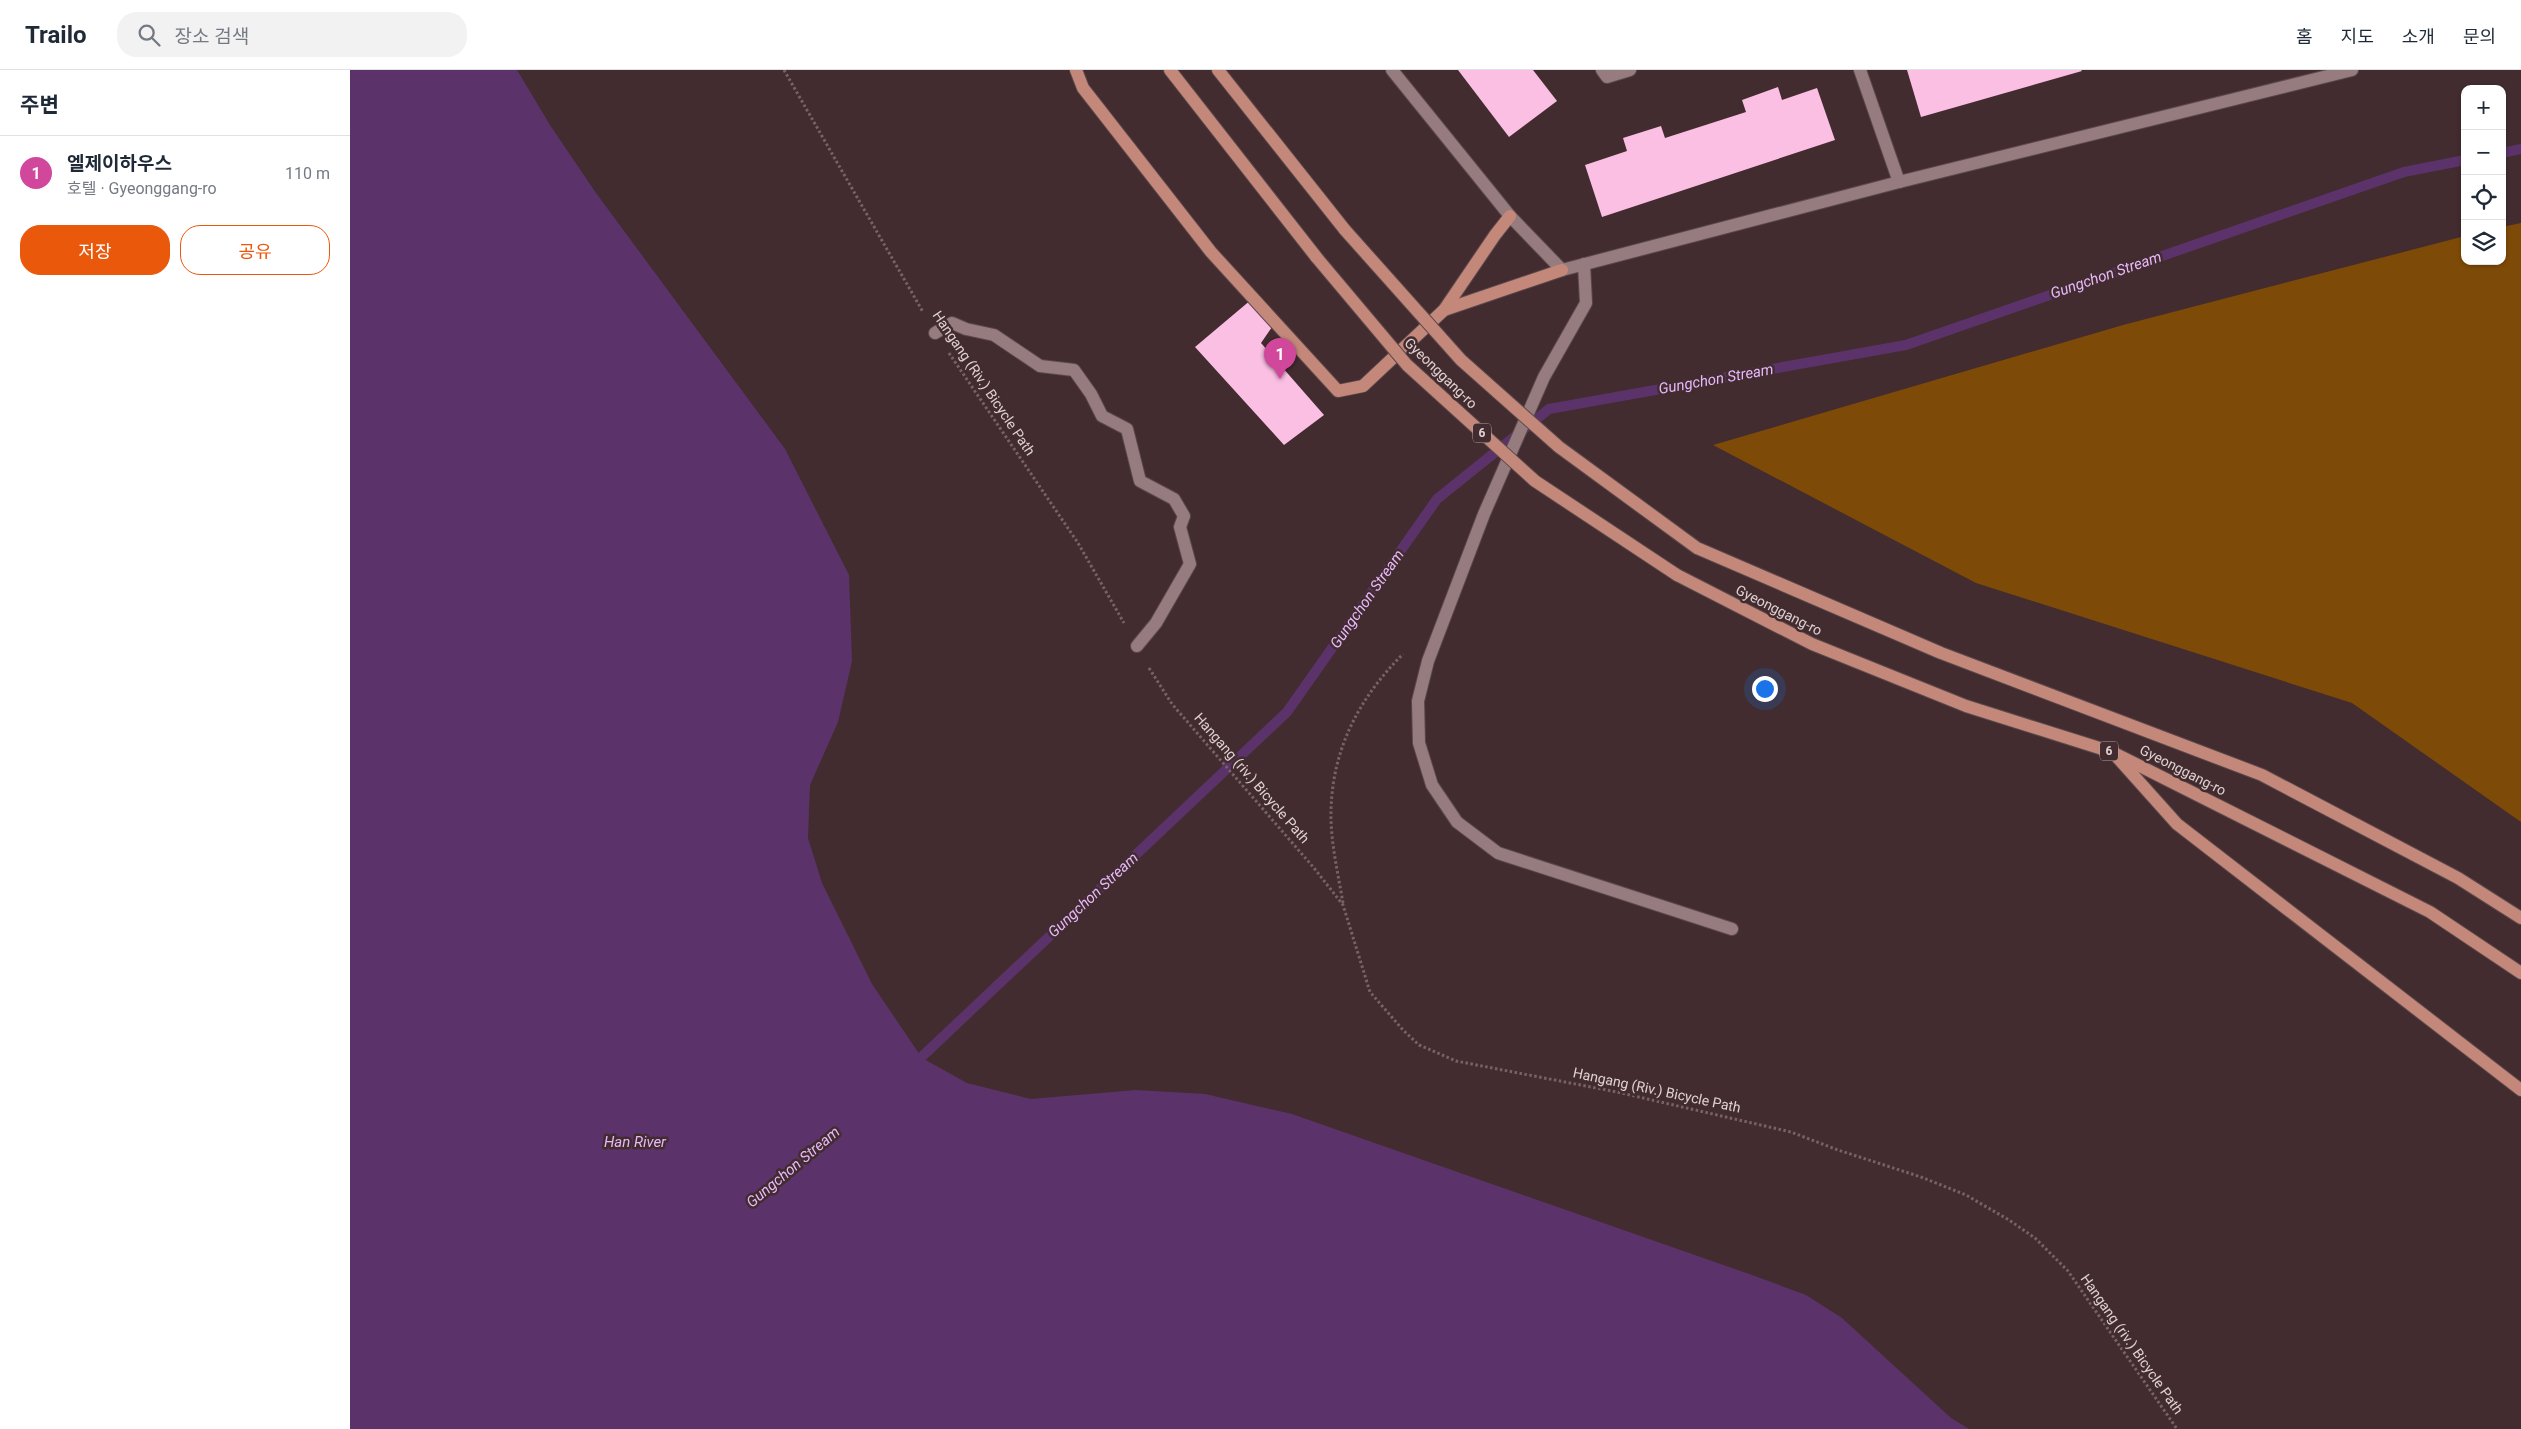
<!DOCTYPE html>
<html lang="ko">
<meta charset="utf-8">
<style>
:root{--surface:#fff;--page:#f2f2f3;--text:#1f2937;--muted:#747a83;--line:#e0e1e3;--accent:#ea580c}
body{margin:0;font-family:Roboto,"Noto Sans KR",sans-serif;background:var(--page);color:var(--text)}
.controls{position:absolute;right:15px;top:15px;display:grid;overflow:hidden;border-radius:10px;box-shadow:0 1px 4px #0004}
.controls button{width:45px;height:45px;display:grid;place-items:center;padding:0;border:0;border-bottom:1px solid var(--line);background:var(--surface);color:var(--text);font:25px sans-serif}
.you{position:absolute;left:1414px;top:618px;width:18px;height:18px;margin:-12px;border:4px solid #fff;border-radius:50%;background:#1a73e8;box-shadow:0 0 0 8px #1a73e833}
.badge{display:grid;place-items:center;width:32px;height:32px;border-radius:50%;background:var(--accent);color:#fff;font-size:16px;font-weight:700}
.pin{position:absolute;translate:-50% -41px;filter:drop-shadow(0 1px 2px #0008)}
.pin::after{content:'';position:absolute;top:26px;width:18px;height:15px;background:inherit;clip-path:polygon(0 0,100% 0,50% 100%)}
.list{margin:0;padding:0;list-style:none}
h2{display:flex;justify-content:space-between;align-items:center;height:65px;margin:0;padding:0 20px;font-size:21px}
h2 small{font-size:16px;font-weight:400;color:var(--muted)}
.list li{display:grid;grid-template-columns:32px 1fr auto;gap:15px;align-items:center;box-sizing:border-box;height:75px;padding:0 20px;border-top:1px solid var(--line)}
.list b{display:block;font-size:19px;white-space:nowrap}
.list p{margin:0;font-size:16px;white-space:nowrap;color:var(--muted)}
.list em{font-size:16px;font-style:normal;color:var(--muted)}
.actions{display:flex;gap:10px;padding:15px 20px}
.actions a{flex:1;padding:11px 0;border:1px solid var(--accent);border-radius:20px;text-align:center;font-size:18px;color:var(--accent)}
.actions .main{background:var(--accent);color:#fff}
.icon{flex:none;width:28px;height:28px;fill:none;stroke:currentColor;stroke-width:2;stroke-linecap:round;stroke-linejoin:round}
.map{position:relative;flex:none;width:2171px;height:1359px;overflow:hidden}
header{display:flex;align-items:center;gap:30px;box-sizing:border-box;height:70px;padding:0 25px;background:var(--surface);border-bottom:1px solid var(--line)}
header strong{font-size:24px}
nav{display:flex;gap:28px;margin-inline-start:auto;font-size:18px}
.search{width:350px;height:45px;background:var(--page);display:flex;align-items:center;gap:12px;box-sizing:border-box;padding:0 18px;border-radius:20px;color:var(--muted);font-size:19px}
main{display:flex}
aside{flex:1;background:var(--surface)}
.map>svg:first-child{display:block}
.forest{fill:#7e4a07}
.water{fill:#5b336a}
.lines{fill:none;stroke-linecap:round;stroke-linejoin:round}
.stream{stroke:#5b336a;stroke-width:10}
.building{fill:#fabfe2}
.service-casing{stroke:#5c494c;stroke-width:14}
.minor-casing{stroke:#5c494c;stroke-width:14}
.primary-casing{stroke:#5c494c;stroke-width:14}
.path{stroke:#776366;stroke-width:3;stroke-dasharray:2.5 2.5;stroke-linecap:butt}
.service{stroke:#967c7f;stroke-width:12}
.minor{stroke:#967c7f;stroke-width:12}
.primary{stroke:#c4887a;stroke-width:12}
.primary-bridge-casing{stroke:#5c494c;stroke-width:14;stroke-linecap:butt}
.primary-bridge{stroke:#c4887a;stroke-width:12}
.labels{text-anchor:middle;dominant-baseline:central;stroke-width:5;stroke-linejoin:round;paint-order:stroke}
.shield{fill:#422c2f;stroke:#b1a0a2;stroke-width:1}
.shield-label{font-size:12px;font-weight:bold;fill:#e0d1d3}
.street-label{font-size:14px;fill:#e0d1d3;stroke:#422c2f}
.water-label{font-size:15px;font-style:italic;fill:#e7b8fb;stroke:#422c2f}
</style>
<header>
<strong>Trailo</strong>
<div class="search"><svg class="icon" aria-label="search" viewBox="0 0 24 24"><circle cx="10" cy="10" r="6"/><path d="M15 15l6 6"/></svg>장소 검색</div>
<nav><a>홈</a><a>지도</a><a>소개</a><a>문의</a></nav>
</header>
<main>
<aside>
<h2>주변<small></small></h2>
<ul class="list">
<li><span class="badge" style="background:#d1479c">1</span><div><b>엘제이하우스</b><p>호텔 · Gyeonggang-ro</p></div><em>110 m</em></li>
</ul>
<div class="actions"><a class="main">저장</a><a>공유</a></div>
</aside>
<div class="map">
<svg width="2171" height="1359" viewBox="0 0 2171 1359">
<rect width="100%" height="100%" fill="#422c2f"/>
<!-- forest -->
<polygon class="forest" points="2171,153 2171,752 2002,633 1626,513 1363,375 1773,255 2115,166 2115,191 2152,191 2152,157"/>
<!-- water -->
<polygon class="water" points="0,0 167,0 200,55 246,123 435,379 499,505 502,591 488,652 460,715 458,768 472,813 522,914 572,988 617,1013 681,1029 786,1020 855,1024 942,1044 1402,1205 1456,1225 1492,1248 1601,1348 1619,1359 0,1359"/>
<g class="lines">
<!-- stream -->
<g class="stream">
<polyline points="2152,83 2171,79"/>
<polyline points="562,996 937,642 1087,429 1199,339 1556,275 2054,102 2115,90"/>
</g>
</g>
<!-- building -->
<g class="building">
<polygon points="1108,0 1183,0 1207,31 1159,67"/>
<polygon points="1557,0 1731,0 1732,1 1571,47"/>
<polygon points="1428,17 1432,30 1467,18 1485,70 1252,147 1235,95 1277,81 1273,68 1311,56 1315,68 1396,42 1392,30"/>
<polygon points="902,229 924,254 911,273 974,345 934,375 845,277"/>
</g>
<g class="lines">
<!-- service casing -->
<g class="service-casing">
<g id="service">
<polyline points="1252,0 1257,7 1280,0"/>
<polyline points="1510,0 1549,112"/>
<polyline points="1234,194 1236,233 1194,307 1134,444 1078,591 1068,631 1069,673 1082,715 1107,752 1148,783 1382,859"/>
<polyline points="585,263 602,253 616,259 644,265 690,296 724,300 741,324 752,346 777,359 790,411 824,429 834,446 830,457 840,494 806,553 787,576"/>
</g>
</g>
<!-- minor casing -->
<g class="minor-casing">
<polyline id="minor" points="1042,0 1160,146 1212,200 1549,112 2002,0"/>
</g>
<!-- primary casing -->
<g class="primary-casing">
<g id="primary">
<polyline points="726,0 733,18 861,182 988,321 1013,316 1094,240 1145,165 1160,146"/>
<polyline points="820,0 967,188"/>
<polyline points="868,0 995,160"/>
<polyline points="1094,240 1212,200"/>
<polyline points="1347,478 1591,583 1912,705 2108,808 2171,848"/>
<polyline points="1327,505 1462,574 1616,636 1762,682 2080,842 2171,903"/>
<polyline points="1767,687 1827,754 2171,1020"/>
</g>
</g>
<!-- path -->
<g class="path">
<polyline points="434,0 573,242"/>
<polyline points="599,283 728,473 774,553"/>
<polyline points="799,598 822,634 964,798 993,835 1020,922 1053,960 1069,975 1106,991 1267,1022 1441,1062 1488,1080 1571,1107 1616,1125 1659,1150 1685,1168 1718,1201 1827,1359"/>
<path d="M993,833C988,803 980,770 981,739C983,677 1010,627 1053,584"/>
</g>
<!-- service -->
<use href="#service" class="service"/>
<!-- minor -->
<use href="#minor" class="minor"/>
<!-- primary -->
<use href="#primary" class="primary"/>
<!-- primary-bridge casing -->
<g class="primary-bridge-casing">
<g id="primary-bridge">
<polyline points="995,160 1111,290 1209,377 1347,478"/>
<polyline points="967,188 1057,295 1185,411 1327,505"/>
</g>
</g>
<!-- primary-bridge -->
<use href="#primary-bridge" class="primary-bridge"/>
</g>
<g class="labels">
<!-- shield labels -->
<g class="shield">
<rect x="1123" y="353.5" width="18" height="19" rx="4"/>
<rect x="1750" y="671.5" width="18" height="19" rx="4"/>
</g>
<g class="shield-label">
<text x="1132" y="363">6</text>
<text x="1759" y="681">6</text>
</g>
<!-- street labels -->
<g class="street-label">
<text transform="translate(1091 303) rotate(44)">Gyeonggang-ro</text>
<text transform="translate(634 313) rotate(56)">Hangang (Riv.) Bicycle Path</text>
<text transform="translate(1429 540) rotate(27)">Gyeonggang-ro</text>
<text transform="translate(1833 700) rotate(27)">Gyeonggang-ro</text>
<text transform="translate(902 708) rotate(49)">Hangang (riv.) Bicycle Path</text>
<text transform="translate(1307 1020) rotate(12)">Hangang (Riv.) Bicycle Path</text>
<text transform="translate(1782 1274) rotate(55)">Hangang (riv.) Bicycle Path</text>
</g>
<!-- water labels -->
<g class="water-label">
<text transform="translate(1756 205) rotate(-19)">Gungchon Stream</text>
<text transform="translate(1366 309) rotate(-10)">Gungchon Stream</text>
<text transform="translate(1017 529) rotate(-55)">Gungchon Stream</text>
<text transform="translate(743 825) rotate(-43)">Gungchon Stream</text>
<text x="285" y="1072">Han River</text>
<text transform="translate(443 1097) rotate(-40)">Gungchon Stream</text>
</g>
</g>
</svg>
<div class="controls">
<button>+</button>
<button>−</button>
<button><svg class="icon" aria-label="locate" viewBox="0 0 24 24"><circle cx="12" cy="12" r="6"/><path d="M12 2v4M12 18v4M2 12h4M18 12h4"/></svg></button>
<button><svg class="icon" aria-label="layers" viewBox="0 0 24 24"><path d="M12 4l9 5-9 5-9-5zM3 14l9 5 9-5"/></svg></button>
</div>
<div class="you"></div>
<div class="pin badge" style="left:930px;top:309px;background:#d1479c">1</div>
</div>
</main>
